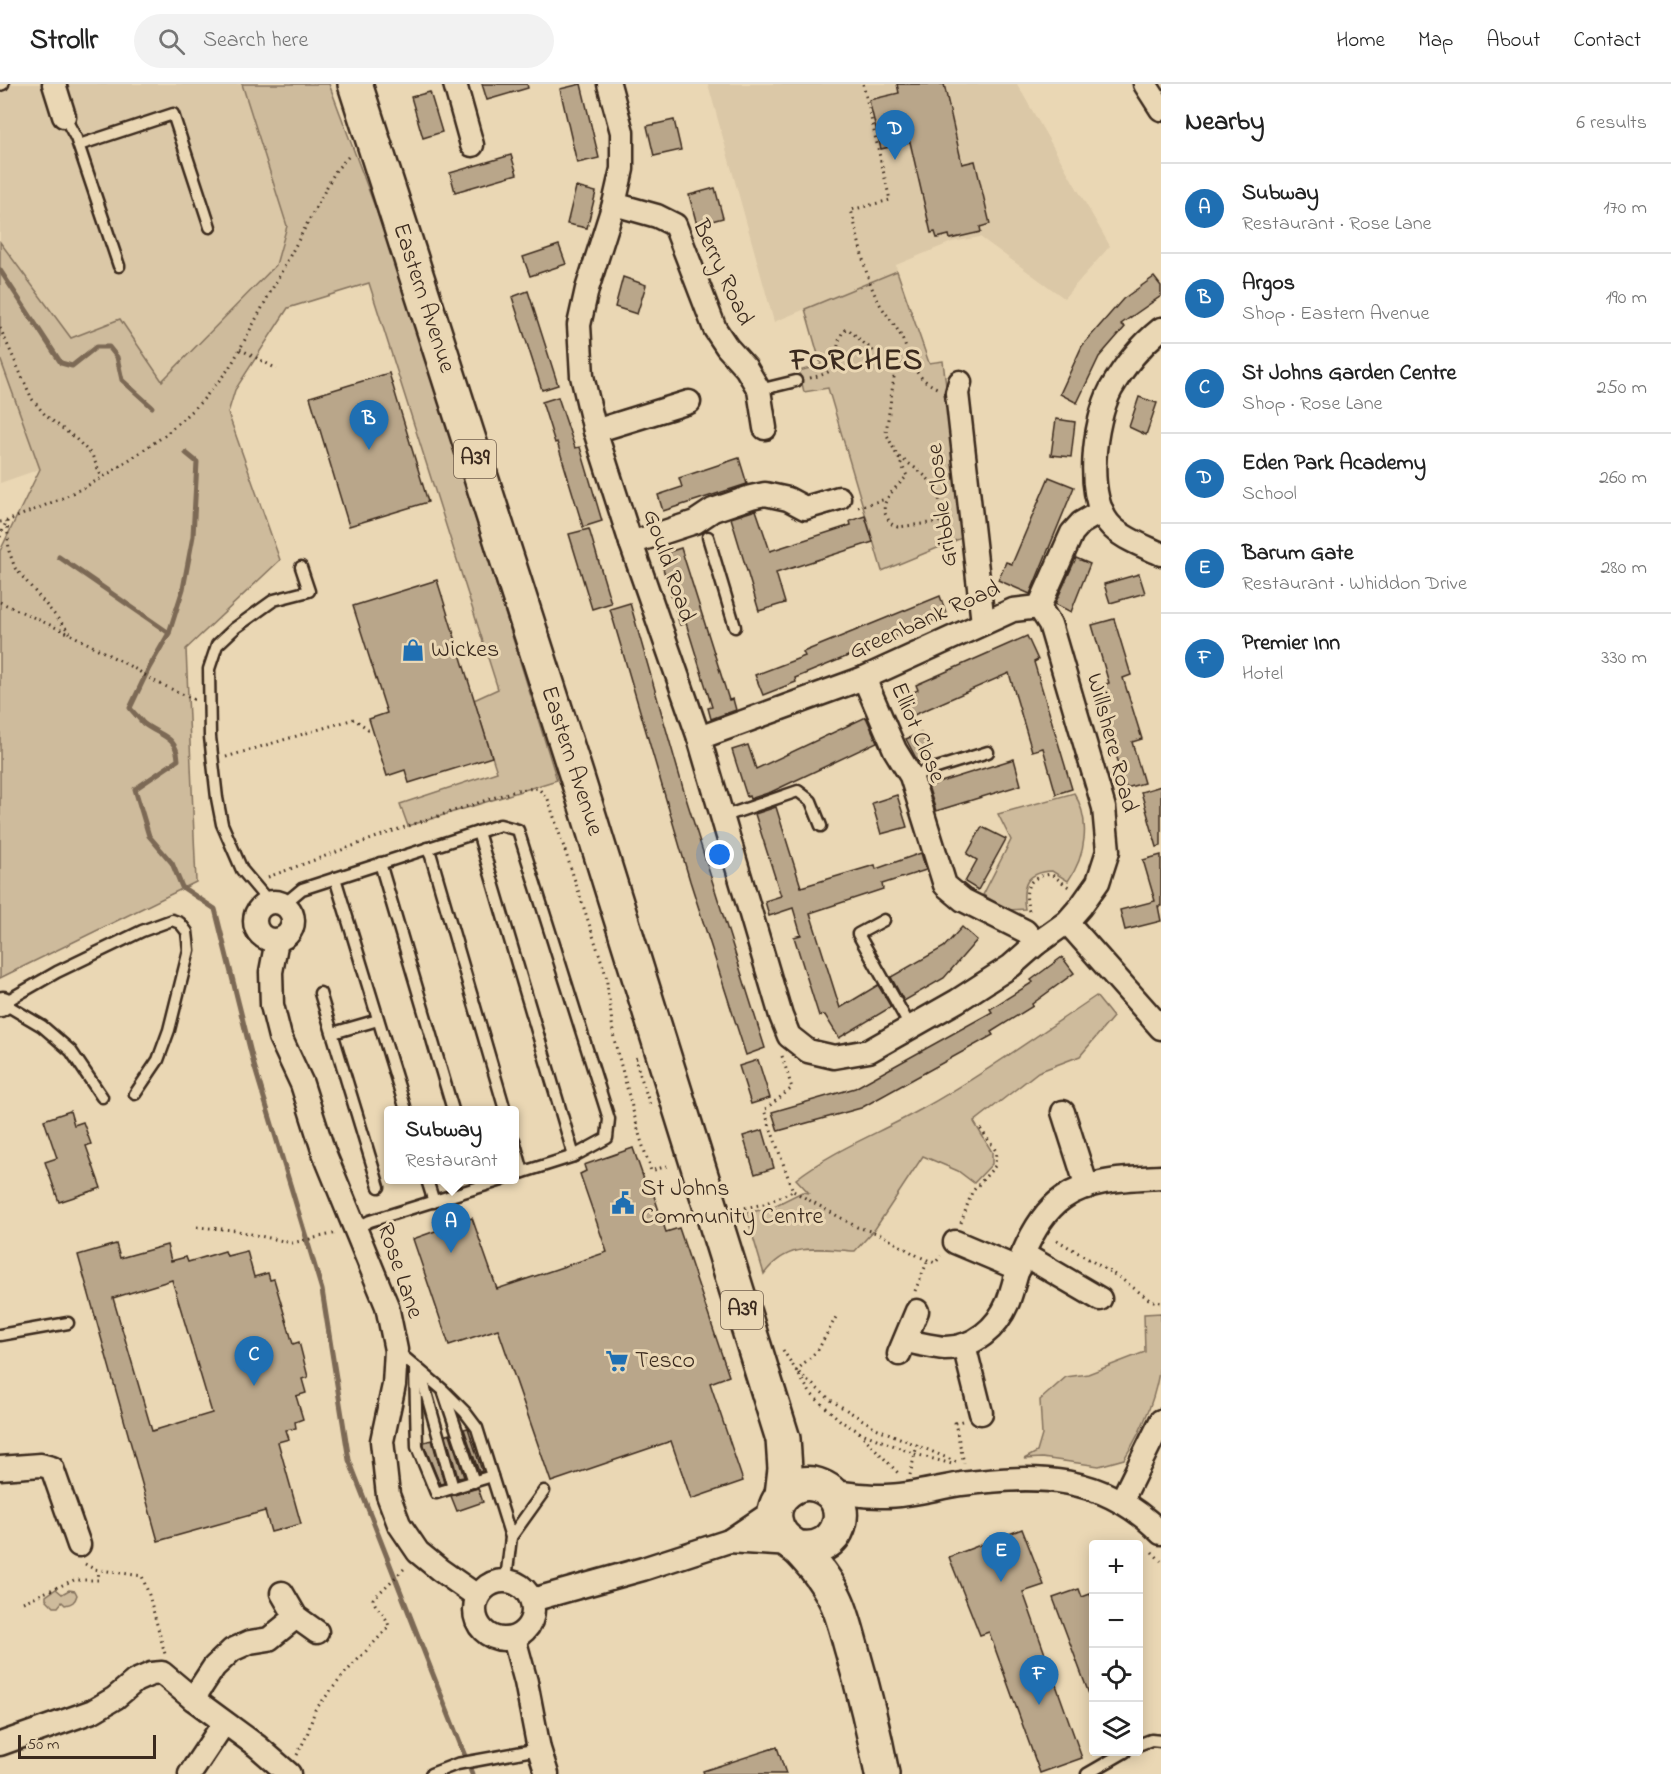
<!DOCTYPE html>
<meta charset="utf-8">
<style>
:root{--surface:#fff;--page:#f2f2f2;--text:#222;--muted:#767676;--line:#e0e0e0;--accent:#1f6fb2}
body{margin:0;font-family:"Indie Flower",sans-serif;background:var(--page);color:var(--text)}
.controls{position:absolute;right:18px;bottom:18px;display:grid;overflow:hidden;border-radius:6px;box-shadow:0 3px 15px #0003}
.controls button{width:54px;height:54px;display:grid;place-items:center;padding:0;border:0;border-bottom:2px solid var(--line);background:var(--surface);color:var(--text);font:30px sans-serif}
.scale{position:absolute;left:18px;bottom:15px;width:138px;box-sizing:border-box;padding-left:6px;border:3px solid #3b2a1e;border-top:0;font-size:16px;line-height:21px;white-space:nowrap;color:#3b2a1e;-webkit-text-stroke:4px #ead7b4;paint-order:stroke}
.you{position:absolute;left:720px;top:771px;width:21px;height:21px;margin:-15px;border:4px solid #fff;border-radius:50%;background:#1a73e8;box-shadow:0 0 0 9px #1a73e833}
.badge{display:grid;place-items:center;width:39px;height:39px;border-radius:50%;background:var(--accent);color:#fff;font-size:20px;font-weight:700}
.pin{position:absolute;translate:-50% -50px;filter:drop-shadow(0 2px 3px #0008)}
.pin::after{content:'';position:absolute;top:32px;width:21px;height:18px;background:inherit;clip-path:polygon(0 0,100% 0,50% 100%)}
.popup{position:absolute;left:384px;top:1022px;width:135px;height:78px;box-sizing:border-box;display:grid;place-content:center;border-radius:6px;background:var(--surface);filter:drop-shadow(0 2px 4px #0005);font-size:20px;white-space:nowrap;color:var(--muted)}
.popup b{font-size:22px;color:var(--text)}
.popup::after{content:'';position:absolute;left:50%;top:100%;margin-left:-12px;border:12px solid transparent;border-top-color:var(--surface)}
.list{margin:0;padding:0;list-style:none}
h2{display:flex;justify-content:space-between;align-items:center;height:78px;margin:0;padding:0 24px;font-size:26px}
h2 small{font-size:20px;font-weight:400;color:var(--muted)}
.list li{display:grid;grid-template-columns:39px 1fr auto;gap:18px;align-items:center;box-sizing:border-box;height:90px;padding:0 24px;border-top:2px solid var(--line)}
.list b{display:block;font-size:22px;white-space:nowrap}
.list p{margin:0;font-size:20px;white-space:nowrap;color:var(--muted)}
.list em{font-size:20px;font-style:normal;color:var(--muted)}
.icon{flex:none;width:33px;height:33px;fill:none;stroke:currentColor;stroke-width:2;stroke-linecap:round;stroke-linejoin:round}
.map{position:relative;flex:none;width:1161px;height:1690px;overflow:hidden}
header{display:flex;align-items:center;gap:36px;box-sizing:border-box;height:84px;padding:0 30px;background:var(--surface);border-bottom:2px solid var(--line)}
header strong{font-size:28px}
nav{display:flex;gap:33px;margin-inline-start:auto;font-size:21px}
.search{width:420px;height:54px;background:var(--page);display:flex;align-items:center;gap:15px;box-sizing:border-box;padding:0 21px;border-radius:33px;color:var(--muted);font-size:22px}
main{display:flex}
aside{flex:1;background:var(--surface)}
.map>svg:first-child{display:block}
.built{fill:#dbc8a7}
.green{fill:#cebb9c;stroke:#84725d;stroke-width:1.5}
.lines{fill:none;stroke-linecap:round;stroke-linejoin:round}
.stream{stroke:#7b6955;stroke-width:5}
.building{fill:#b9a68a;stroke:#3b2a1e;stroke-width:1.5;fill-rule:evenodd}
.service-casing{stroke:#3b2a1e;stroke-width:15}
.minor-casing{stroke:#3b2a1e;stroke-width:27}
.primary-casing{stroke:#3b2a1e;stroke-width:38}
.path{stroke:#3b2a1e;stroke-width:3;stroke-dasharray:1.5 4.5;stroke-linecap:butt}
.service{stroke:#ead7b4;stroke-width:10}
.minor{stroke:#ead7b4;stroke-width:22}
.primary{stroke:#ead7b4;stroke-width:33}
.labels{text-anchor:middle;dominant-baseline:central;stroke-width:6;stroke-linejoin:round;paint-order:stroke}
.shield{fill:#ead7b4;stroke:#705e4b;stroke-width:1.5}
.shield-label{font-size:22px;font-weight:bold;fill:#3b2a1e}
.street-label{font-size:24px;fill:#3b2a1e;stroke:#ead7b4}
.poi-label{font-size:24px;fill:#3b2a1e;stroke:#ead7b4;text-anchor:start}
.district-label{font-size:30px;font-weight:bold;letter-spacing:1.5px;fill:#3b2a1e;stroke:#ead7b4}
</style>
<header>
<strong>Strollr</strong>
<div class="search"><svg class="icon" aria-label="search" viewBox="0 0 24 24"><circle cx="10" cy="10" r="6"/><path d="M15 15l6 6"/></svg>Search here</div>
<nav><a>Home</a><a>Map</a><a>About</a><a>Contact</a></nav>
</header>
<main>
<div class="map">
<svg width="1161" height="1690" viewBox="0 0 1161 1690">
<rect width="100%" height="100%" fill="#ead7b4"/>
<filter id="ink" filterUnits="userSpaceOnUse"><feTurbulence type="fractalNoise" baseFrequency=".0167" numOctaves="2"/><feDisplacementMap in="SourceGraphic" scale="12" xChannelSelector="R" yChannelSelector="G"/><feConvolveMatrix kernelMatrix="1 2 1 2 8 2 1 2 1" color-interpolation-filters="sRGB"/></filter>
<g filter="url(#ink)">
<!-- built -->
<g class="built">
<polygon points="0,0 309,0 301,88 276,181 198,289 40,385 0,399"/>
<polygon points="708,0 1017,0 1110,162 1064,214 980,153 952,158 896,181 897,187 774,238"/>
</g>
<!-- green -->
<g class="green">
<polygon points="242,0 329,0 396,179 557,696 408,742 400,720 497,688 474,616 498,605 369,199 288,224 235,306 228,329 280,476 186,565 196,798 0,894 0,467 40,385 0,274 0,158 71,254 120,235 162,297 276,181 287,142"/>
<polygon points="897,187 929,279 943,277 964,453 882,487 828,304 804,308 799,287 821,281 805,225"/>
<path d="M1074,709C1091,736 1086,772 1068,797L1052,787C1026,788 1021,802 1025,825L1009,826L983,811L1011,756L998,730Z"/>
<path d="M1096,912L1113,933L1080,972L1038,988L974,1038L992,1068V1080L974,1099L958,1087L923,1072L875,1145L855,1167C818,1165 788,1157 764,1190L746,1129L770,1124L802,1108L809,1109L796,1095C835,1065 877,1050 920,1026C981,992 1038,951 1096,912Z"/>
<path d="M1161,1229C1161,1244 1161,1260 1161,1275C1157,1312 1143,1345 1124,1375L1099,1382L1042,1374L1024,1375L1037,1368L1042,1351L1040,1316L1066,1293L1088,1290L1145,1268L1144,1230Z"/>
<path d="M56,1505L62,1510L69,1506L75,1507L77,1511C75,1518 72,1520 65,1521L62,1518L58,1523H54L46,1515V1512Z"/>
</g>
<g class="lines">
<!-- stream -->
<g class="stream">
<polyline points="0,186 61,279 72,282 96,263 109,263 117,273 122,296 152,323"/>
<path d="M186,369L197,378L193,452L183,505L169,549L149,584L130,624C134,629 139,634 143,639C159,652 177,651 178,676L135,705L149,752L172,779L182,803L215,825L254,981L322,1206L349,1376L472,1690"/>
<polyline points="59,473 169,549"/>
</g>
</g>
<!-- building -->
<g class="building">
<polygon points="482,0 527,0 528,4 487,16"/>
<polygon points="581,0 599,74 577,79 560,5"/>
<polygon points="897,0 944,0 962,80 975,77 990,140 980,143 981,148 950,155 949,151 937,154 935,148 931,149 910,58 881,65 869,16 899,9"/>
<polygon points="430,8 442,48 423,54 411,13"/>
<polygon points="674,36 681,66 654,72 647,42"/>
<polygon points="511,71 517,90 455,108 450,89"/>
<polygon points="576,103 596,108 587,144 567,140"/>
<polygon points="715,104 723,134 697,141 689,111"/>
<polygon points="559,161 566,180 530,192 523,173"/>
<polygon points="623,193 646,201 637,230 615,223"/>
<polygon points="1154,193 1161,202 1161,212 1121,240 1125,243 1099,273 1077,319 1060,310 1082,262 1123,215"/>
<polygon points="528,207 558,301 542,306 512,213"/>
<polygon points="389,289 428,418 349,442 310,313"/>
<polygon points="558,313 575,364 580,363 602,437 583,443 557,358 555,359 542,318"/>
<polygon points="1139,313 1157,319 1146,351 1129,343"/>
<polygon points="1056,335 1075,338 1071,373 1051,371"/>
<polygon points="739,374 747,400 663,427 658,411 682,403 679,394"/>
<polygon points="1049,393 1074,403 1030,510 998,496 1006,478 1012,480"/>
<polygon points="756,426 770,467 851,441 850,437 865,432 873,458 776,489 785,519 759,527 731,434"/>
<polygon points="589,445 611,519 592,525 569,450"/>
<polygon points="681,464 729,616 733,615 736,626 711,635 708,624 712,623 686,539 680,541 659,471"/>
<polygon points="1076,474 1090,480 1071,528 1055,520"/>
<polygon points="1139,490 1145,509 1110,519 1104,500"/>
<polygon points="437,496 492,673 409,699 405,686 387,692 369,635 387,629 353,522"/>
<polygon points="940,512 947,531 795,594 796,598 763,611 755,591 805,572 803,568"/>
<polygon points="630,519 685,711 765,964 746,971 690,797 610,525"/>
<polygon points="1114,535 1131,591 1123,594 1142,655 1132,658 1144,699 1126,704 1115,667 1117,666 1097,603 1109,599 1092,541"/>
<polygon points="1027,552 1038,576 1034,578 1072,705 1056,710 1043,664 1032,667 1009,589 905,635 897,616 918,606 916,601"/>
<polygon points="866,633 877,658 771,708 750,715 749,712 747,713 732,666 748,661 756,685"/>
<polygon points="921,649 931,672 918,678 906,655"/>
<polygon points="1014,675 1021,701 936,727 928,702"/>
<polygon points="1161,702 1161,762 1157,763 1141,708"/>
<polygon points="897,711 907,743 881,750 872,719"/>
<polygon points="776,723 801,803 875,781 876,785 921,769 926,786 882,800 883,805 810,829 840,924 878,901 891,923 839,954 825,931 819,932 794,853 801,851 793,824 769,832 765,817 781,812 755,730"/>
<polygon points="982,743 1006,755 978,806 965,798 977,776 967,770"/>
<polygon points="1161,771 1161,822 1158,822 1161,837 1125,846 1120,826 1155,817 1143,776"/>
<polygon points="962,843 977,856 944,894 904,917 891,893 944,863"/>
<polygon points="1062,873 1074,889 1032,920 1033,922 991,948 993,951 861,1024 778,1047 772,1028 855,1004 891,984 992,928 990,925 1033,898 1031,896"/>
<polygon points="758,976 770,1014 751,1020 739,982"/>
<polygon points="70,1027 74,1041 83,1038 91,1060 86,1062 101,1104 59,1118 45,1078 57,1074 44,1036"/>
<polygon points="763,1046 774,1084 755,1090 743,1052"/>
<polygon points="633,1064 646,1101 650,1100 666,1148 679,1144 729,1292 710,1299 743,1397 691,1415 671,1357 551,1398 498,1245 449,1261 413,1155 472,1134 497,1205 607,1168 580,1090 586,1087 584,1081"/>
<path d="M116,1160L120,1174L167,1161L171,1177L186,1173L188,1178L225,1167L227,1172L247,1167L254,1193L268,1189L270,1196L274,1195L293,1260L299,1258L308,1293L302,1295L306,1309L296,1312L303,1335L295,1338L296,1344L286,1346L289,1355L278,1358L301,1440L271,1448L265,1427L158,1457L78,1171ZM172,1196L212,1329L152,1347L113,1214Z"/>
<polygon points="468,1344 482,1387 479,1388 464,1345"/>
<polygon points="450,1350 464,1393 458,1394 446,1351"/>
<polygon points="432,1356 444,1399 440,1400 424,1361 424,1358"/>
<polygon points="478,1404 483,1418 457,1427 451,1412"/>
<polygon points="1022,1445 1044,1501 1023,1508 1082,1674 1040,1689 989,1548 980,1551 949,1473"/>
<polygon points="1079,1505 1082,1513 1090,1510 1094,1519 1092,1618 1053,1514"/>
<polygon points="777,1663 786,1690 704,1690 703,1687"/>
</g>
<g class="lines">
<!-- service casing -->
<g class="service-casing">
<g id="service">
<polyline points="0,1 3,0"/>
<polyline points="64,32 76,54 119,182"/>
<polyline points="79,61 173,30 210,143"/>
<polyline points="759,306 796,297"/>
<polyline points="708,453 735,543"/>
<polyline points="911,692 988,668"/>
<polyline points="722,733 798,707 811,717 821,742"/>
<polyline points="478,748 574,1072"/>
<polyline points="427,764 431,772 505,1026"/>
<polyline points="380,779 453,1026"/>
<polyline points="335,794 406,1026"/>
<polyline points="269,818 242,786 222,740 217,714 210,653 209,585 217,561 235,544 274,516 309,507 301,483"/>
<polyline points="284,820 302,805 500,741 518,746 609,1035 607,1054 574,1072 514,1091"/>
<polyline points="884,836 858,850 911,944"/>
<polyline points="320,909 379,1103"/>
<polyline points="3,919 57,888 142,847 172,836 180,839 187,848 189,866 169,946 158,976 135,1010"/>
<polyline points="3,919 42,942 71,967 102,1013"/>
<polyline points="333,949 378,936"/>
<polyline points="514,1056 523,1088"/>
<polyline points="427,1096 434,1118"/>
<polyline points="356,1144 370,1137 502,1096"/>
<polyline points="0,1251 68,1239"/>
<polyline points="397,1267 443,1306 465,1328 477,1344 511,1453 506,1496"/>
<polyline points="415,1283 417,1363 436,1409 492,1392"/>
<polyline points="420,1287 453,1404"/>
<polyline points="444,1309 474,1398"/>
<polyline points="511,1453 544,1407"/>
<polyline points="1138,1661 1151,1656 1161,1657"/>
<polyline points="431,1690 457,1680 539,1665"/>
<polyline points="1087,1690 1125,1668"/>
</g>
</g>
<!-- minor casing -->
<g class="minor-casing">
<g id="minor">
<polyline points="54,0 64,32"/>
<polyline points="455,0 472,61"/>
<polyline points="609,0 622,48 622,85 614,120 587,205 579,241 582,292 595,347 631,459 699,654 781,932 789,952 808,967 834,973 869,967 957,917 1011,882 1036,860 1067,838 1081,822 1098,798 1108,767 1104,724 1050,540 1039,523"/>
<polyline points="1145,0 1161,25"/>
<polyline points="614,120 657,132 675,141 715,245 727,263 746,284 759,306 765,344"/>
<path d="M1161,245C1141,261 1124,282 1111,305C1094,337 1083,417 1113,444C1126,456 1146,463 1161,470"/>
<polyline points="960,298 957,309 983,539"/>
<polyline points="595,347 689,318"/>
<polyline points="631,459 695,438 713,426 751,413 765,410 788,415 805,424 839,414"/>
<polyline points="1039,523 1072,449 1081,439 1102,427"/>
<polyline points="864,594 895,666 911,692 945,801 963,816 1025,847 1036,860"/>
<polyline points="699,654 864,594 1013,526 1039,523"/>
<circle cx="274" cy="837" r="19"/>
<polyline points="1067,838 1161,944"/>
<polyline points="277,856 271,888 272,921 280,953 302,1000 323,1066 387,1222 396,1266 394,1301 382,1357 388,1411 399,1440 418,1468 440,1486 477,1512"/>
<polyline points="0,921 3,919"/>
<polyline points="1063,1028 1087,1103"/>
<polyline points="955,1158 1019,1185"/>
<polyline points="1023,1170 1100,1215"/>
<path d="M905,1257C918,1259 932,1263 945,1264C974,1264 997,1244 1008,1218C1014,1202 1017,1185 1023,1170C1032,1149 1044,1127 1063,1114C1090,1095 1129,1095 1161,1093"/>
<polyline points="964,1261 981,1329"/>
<polyline points="899,1270 917,1227"/>
<polyline points="0,1384 41,1381 52,1384 79,1461"/>
<path d="M830,1408C848,1409 867,1413 885,1412C910,1412 936,1404 961,1400C1038,1390 1103,1390 1161,1449"/>
<polyline points="1121,1418 1161,1337"/>
<polyline points="729,1457 791,1461"/>
<circle cx="504" cy="1526" r="29"/>
<polyline points="282,1509 296,1533 317,1548"/>
<polyline points="532,1516 643,1485 729,1457 766,1432 777,1419"/>
<polyline points="514,1554 526,1598 539,1665 547,1690"/>
<polyline points="193,1615 214,1583 232,1566 250,1558 269,1555 296,1533"/>
<polyline points="0,1660 93,1627 115,1614 135,1597 151,1590 162,1589 193,1615 257,1662 289,1690"/>
<polyline points="190,1690 224,1639"/>
</g>
</g>
<!-- primary casing -->
<g class="primary-casing">
<g id="primary">
<polyline points="355,0 576,690 783,1355 785,1385 782,1411"/>
<path d="M796,1463C841,1474 858,1414 817,1401C796,1394 772,1413 775,1435C777,1449 785,1456 796,1463C803,1468 809,1477 815,1483C822,1492 830,1504 835,1514C843,1530 847,1549 852,1566C864,1607 874,1648 882,1690"/>
</g>
</g>
<!-- path -->
<g class="path">
<path d="M863,0L890,116L851,126C859,154 863,185 875,211C882,227 895,239 902,254C912,277 912,293 939,305"/>
<polyline points="0,244 32,315 46,332 75,354 92,371 102,394"/>
<polyline points="240,265 277,285"/>
<path d="M908,275L895,286L886,349L907,392C897,403 877,418 887,433C890,439 892,441 898,443L953,436"/>
<path d="M810,294C852,285 828,270 844,246L848,245L895,286"/>
<path d="M899,373C930,394 939,399 943,437"/>
<polyline points="858,423 886,415"/>
<polyline points="7,437 9,467 15,484 70,549"/>
<polyline points="0,438 7,437 65,413 102,394 164,352 202,317 227,287 234,276 336,86 350,71"/>
<polyline points="0,453 6,438"/>
<polyline points="0,518 72,551 137,586 154,597 195,616"/>
<polyline points="226,673 354,635 368,645 372,644"/>
<polyline points="268,793 399,745 517,706 538,704 548,715 606,891 614,955 640,1053 651,1087 670,1081"/>
<path d="M1029,827C1023,805 1027,793 1051,790L1070,804"/>
<polyline points="782,972 792,1004 764,1026 793,1107 857,1143 880,1150 918,1172 935,1179 941,1172"/>
<polyline points="637,974 635,975 650,1021"/>
<polyline points="739,1125 764,1120 793,1107"/>
<polyline points="961,1139 972,1108 995,1082 996,1067 980,1044"/>
<polyline points="197,1143 233,1146 292,1159 337,1149"/>
<polyline points="1057,1156 1120,1194 1150,1216 1161,1219"/>
<polyline points="915,1207 928,1176"/>
<polyline points="783,1266 811,1310 842,1338 858,1347 900,1391"/>
<polyline points="796,1287 818,1266 836,1233"/>
<polyline points="799,1289 832,1317 876,1344 959,1379"/>
<polyline points="962,1337 955,1339 964,1379"/>
<polyline points="859,1348 915,1370 952,1380"/>
<polyline points="910,1391 917,1361"/>
<polyline points="1152,1468 1161,1477"/>
<polyline points="85,1480 94,1485 142,1492 149,1511 165,1570"/>
<polyline points="23,1518 74,1496 98,1496 99,1486"/>
<path d="M297,1671L307,1651L315,1626L345,1589L389,1543C387,1531 376,1526 373,1515L406,1483"/>
</g>
<!-- service -->
<use href="#service" class="service"/>
<!-- minor -->
<use href="#minor" class="minor"/>
<!-- primary -->
<use href="#primary" class="primary"/>
</g>
</g>
<!-- icons -->
<defs>
<g id="shop-bare" transform="scale(1.8)"><path d="M-5-2.5h2.3a2.7 3.5 0 0 1 5.4 0H5L5.5 6h-11ZM-1.5-2.5h3a1.5 2.3 0 0 0-3 0Z" fill="#1f6fb2" stroke="#ead7b4" stroke-width="2.5" paint-order="stroke"/></g>
<g id="civic-bare" transform="scale(1.8)"><path d="M-.6-6.5H3V-4.5H.6V-3L4-1V1h2V6H-6V1h2V-1L-.6-3ZM-1.2 2.5V6h2.4V2.5Z" fill="#1f6fb2" stroke="#ead7b4" stroke-width="2.5" paint-order="stroke"/></g>
<g id="supermarket-bare" transform="scale(1.8)"><path d="M-6-5.5h2.5l.6 2H6L4.5 2H-2.5L-4.4-4H-6ZM-1.5 3.2a1.3 1.3 0 1 0 .1 0ZM3 3.2a1.3 1.3 0 1 0 .1 0Z" fill="#1f6fb2" stroke="#ead7b4" stroke-width="2.5" paint-order="stroke"/></g>
</defs>
<g fill-rule="evenodd">
<use href="#shop-bare" x="413" y="566"/>
<use href="#civic-bare" x="623" y="1119"/>
<use href="#supermarket-bare" x="617" y="1277"/>
</g>
<g class="labels">
<!-- shield labels -->
<g class="shield">
<rect x="454" y="356" width="42" height="38" rx="4.5"/>
<rect x="721" y="1207" width="42" height="38" rx="4.5"/>
</g>
<g class="shield-label">
<text x="475" y="375">A39</text>
<text x="742" y="1226">A39</text>
</g>
<!-- street labels -->
<g class="street-label">
<text transform="translate(722 189) rotate(65)">Berry Road</text>
<text transform="translate(423 214) rotate(72)">Eastern Avenue</text>
<text transform="translate(943 421) rotate(-97)">Gribble Close</text>
<text transform="translate(668 482) rotate(71)">Gould Road</text>
<text transform="translate(925 537) rotate(-24)">Greenbank Road</text>
<text transform="translate(917 649) rotate(67)">Elliot Close</text>
<text transform="translate(1111 659) rotate(75)">Willshere Road</text>
<text transform="translate(571 677) rotate(72)">Eastern Avenue</text>
<text transform="translate(399 1187) rotate(71)">Rose Lane</text>
</g>
<!-- poi labels -->
<g class="poi-label">
<text x="431" y="566">Wickes</text>
<text x="641" y="1105">St Johns<tspan x="641" dy="28">Community Centre</tspan></text>
<text x="635" y="1277">Tesco</text>
</g>
<!-- district labels -->
<g class="district-label">
<text x="857" y="278">FORCHES</text>
</g>
</g>
</svg>
<div class="controls">
<button>+</button>
<button>−</button>
<button><svg class="icon" aria-label="locate" viewBox="0 0 24 24"><circle cx="12" cy="12" r="6"/><path d="M12 2v4M12 18v4M2 12h4M18 12h4"/></svg></button>
<button><svg class="icon" aria-label="layers" viewBox="0 0 24 24"><path d="M12 4l9 5-9 5-9-5zM3 14l9 5 9-5"/></svg></button>
</div>
<div class="scale">50 m</div>
<div class="you"></div>
<div class="pin badge" style="left:451px;top:1169px">A</div>
<div class="popup"><b>Subway</b>Restaurant</div>
<div class="pin badge" style="left:369px;top:366px">B</div>
<div class="pin badge" style="left:254px;top:1302px">C</div>
<div class="pin badge" style="left:895px;top:76px">D</div>
<div class="pin badge" style="left:1001px;top:1498px">E</div>
<div class="pin badge" style="left:1039px;top:1621px">F</div>
</div>
<aside>
<h2>Nearby<small>6 results</small></h2>
<ul class="list">
<li><span class="badge">A</span><div><b>Subway</b><p>Restaurant · Rose Lane</p></div><em>170 m</em></li>
<li><span class="badge">B</span><div><b>Argos</b><p>Shop · Eastern Avenue</p></div><em>190 m</em></li>
<li><span class="badge">C</span><div><b>St Johns Garden Centre</b><p>Shop · Rose Lane</p></div><em>250 m</em></li>
<li><span class="badge">D</span><div><b>Eden Park Academy</b><p>School</p></div><em>260 m</em></li>
<li><span class="badge">E</span><div><b>Barum Gate</b><p>Restaurant · Whiddon Drive</p></div><em>280 m</em></li>
<li><span class="badge">F</span><div><b>Premier Inn</b><p>Hotel</p></div><em>330 m</em></li>
</ul>
</aside>
</main>
